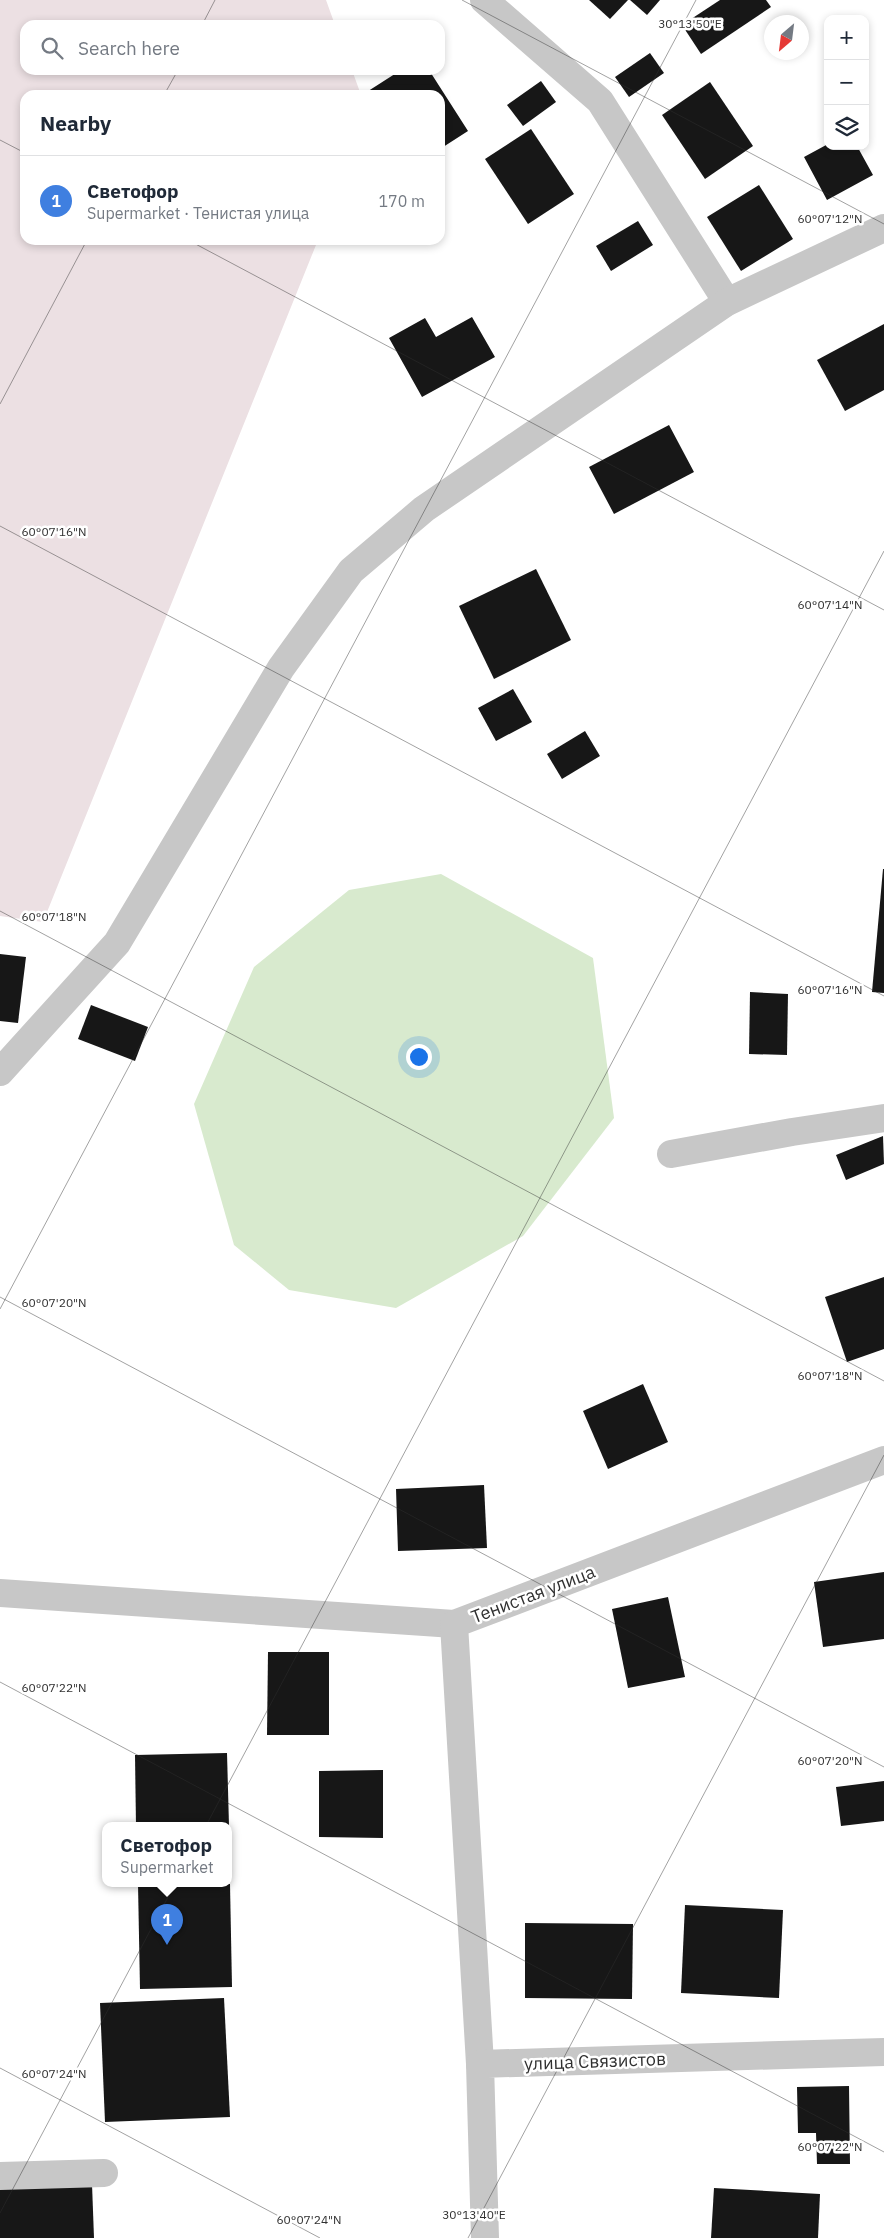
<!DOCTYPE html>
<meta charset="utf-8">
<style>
:root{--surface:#fff;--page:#f6f6f7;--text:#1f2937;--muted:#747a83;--line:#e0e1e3;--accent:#7c3aed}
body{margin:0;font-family:"IBM Plex Sans",sans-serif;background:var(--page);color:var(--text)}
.controls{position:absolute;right:15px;top:15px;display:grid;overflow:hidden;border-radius:10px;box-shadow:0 2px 8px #0003}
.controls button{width:45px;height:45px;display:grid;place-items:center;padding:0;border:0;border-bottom:1px solid var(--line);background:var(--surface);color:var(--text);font:25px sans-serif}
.compass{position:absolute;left:764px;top:15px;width:45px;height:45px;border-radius:50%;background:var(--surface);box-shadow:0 2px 8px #0003;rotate:208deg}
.you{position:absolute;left:418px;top:1056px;width:18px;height:18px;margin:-12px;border:4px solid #fff;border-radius:50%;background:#1a73e8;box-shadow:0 0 0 8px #1a73e833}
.badge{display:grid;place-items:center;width:32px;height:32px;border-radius:50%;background:var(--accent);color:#fff;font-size:16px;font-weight:700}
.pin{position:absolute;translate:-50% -41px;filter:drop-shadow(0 1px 2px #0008)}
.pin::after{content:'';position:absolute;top:26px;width:18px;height:15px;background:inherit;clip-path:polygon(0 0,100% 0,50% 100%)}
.popup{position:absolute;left:102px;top:1822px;width:130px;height:65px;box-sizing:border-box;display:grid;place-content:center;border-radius:10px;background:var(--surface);filter:drop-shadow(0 1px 4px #0005);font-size:16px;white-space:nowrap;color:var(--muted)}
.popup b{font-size:19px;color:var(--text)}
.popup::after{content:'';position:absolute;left:50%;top:100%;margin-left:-10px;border:10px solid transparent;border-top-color:var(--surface)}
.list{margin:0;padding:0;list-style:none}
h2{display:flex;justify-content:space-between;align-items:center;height:65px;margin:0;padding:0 20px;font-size:21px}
h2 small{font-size:16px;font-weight:400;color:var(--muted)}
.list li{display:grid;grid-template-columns:32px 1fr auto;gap:15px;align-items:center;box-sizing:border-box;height:90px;padding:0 20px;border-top:1px solid var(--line)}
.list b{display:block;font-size:19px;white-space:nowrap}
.list p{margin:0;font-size:16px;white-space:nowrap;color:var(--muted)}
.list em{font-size:16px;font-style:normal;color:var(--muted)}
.icon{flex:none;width:28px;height:28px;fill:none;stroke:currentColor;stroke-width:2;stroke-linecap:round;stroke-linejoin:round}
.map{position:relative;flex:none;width:884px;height:2238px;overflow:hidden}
.search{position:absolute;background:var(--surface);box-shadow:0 2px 8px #0003;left:20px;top:20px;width:425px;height:55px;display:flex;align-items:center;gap:12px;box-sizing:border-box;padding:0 18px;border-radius:15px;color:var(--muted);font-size:19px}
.panel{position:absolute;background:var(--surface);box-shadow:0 2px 8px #0003;left:20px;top:90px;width:425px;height:155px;border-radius:15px}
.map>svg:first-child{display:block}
.green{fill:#ece0e3}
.water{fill:#d8eace}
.building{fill:#171717}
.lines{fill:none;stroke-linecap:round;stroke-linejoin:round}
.minor{stroke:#c7c7c7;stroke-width:28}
.ticks{fill:none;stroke:#303030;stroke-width:1;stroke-opacity:0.45}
.labels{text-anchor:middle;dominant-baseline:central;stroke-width:5;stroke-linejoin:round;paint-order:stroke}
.street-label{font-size:18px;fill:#303030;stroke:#fff}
.ticks-label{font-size:12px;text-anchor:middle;fill:#303030;stroke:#fff;stroke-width:5;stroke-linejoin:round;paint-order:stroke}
</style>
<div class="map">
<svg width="884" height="2238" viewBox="0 0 884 2238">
<rect width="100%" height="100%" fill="#fff"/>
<!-- green -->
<polygon class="green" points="0,0 326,0 335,25 25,25 25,70 352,70 361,95 25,95 25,240 318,240 43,922 0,916"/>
<!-- water -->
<polygon class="water" points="441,874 593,958 614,1118 523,1236 396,1308 289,1290 234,1245 194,1104 254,967 349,890"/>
<!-- building -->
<g class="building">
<polygon points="589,0 628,0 610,19"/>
<polygon points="630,0 660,0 647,15"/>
<polygon points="720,0 766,0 771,7 701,54 682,25"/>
<polygon points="650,53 664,73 629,97 615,77"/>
<polygon points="401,70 429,70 468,131 440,149 440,95 362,95"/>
<polygon points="541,81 556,102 523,126 507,105"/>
<polygon points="710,82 753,146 705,179 662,115"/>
<polygon points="531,129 574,194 528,224 485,159"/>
<polygon points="828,144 828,146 857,146 873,175 827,200 804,157"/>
<polygon points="759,185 793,239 741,271 707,217"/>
<polygon points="638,221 653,245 611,271 596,246"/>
<polygon points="472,317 495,357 422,397 389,338 425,318 436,337"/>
<polygon points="884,324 884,390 845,411 817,360"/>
<polygon points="669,425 694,472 614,514 589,467"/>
<polygon points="536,569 571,640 494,679 459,606"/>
<polygon points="513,689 532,722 496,741 478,708"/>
<polygon points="585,731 600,756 562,779 547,754"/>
<polygon points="883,869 884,869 884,993 872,992"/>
<polygon points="0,954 26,957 18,1023 0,1021"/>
<polygon points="750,992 788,994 787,1055 749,1054"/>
<polygon points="91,1005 148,1027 135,1061 78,1039"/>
<polygon points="883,1136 884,1164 846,1180 836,1155"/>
<polygon points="884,1277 884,1349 847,1362 825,1297"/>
<polygon points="643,1384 668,1442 608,1469 583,1411"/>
<polygon points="484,1485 487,1548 398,1551 396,1489"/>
<polygon points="884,1572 884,1639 823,1647 814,1582"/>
<polygon points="668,1597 685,1677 628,1688 612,1609"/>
<polygon points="268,1652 329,1652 329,1735 267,1735"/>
<polygon points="227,1753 229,1826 136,1826 135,1755"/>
<polygon points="383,1770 383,1838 319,1837 319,1771"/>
<polygon points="884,1781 884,1821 841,1826 836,1787"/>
<polygon points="138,1884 230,1884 232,1987 140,1989"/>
<polygon points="685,1905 783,1910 779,1998 681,1993"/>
<polygon points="525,1923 633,1924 632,1999 525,1998"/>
<polygon points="224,1998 230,2117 105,2122 100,2003"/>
<polygon points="849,2086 850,2164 817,2164 816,2133 798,2133 797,2087"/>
<polygon points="92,2184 94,2238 0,2238 0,2187"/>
<polygon points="714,2188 820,2194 818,2238 711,2238"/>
</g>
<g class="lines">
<!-- minor -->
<g class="minor">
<polyline points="484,0 600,101 727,302"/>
<polyline points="0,1072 117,943 281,668 351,571 424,509 727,302 884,228"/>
<polyline points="671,1154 792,1132 884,1118"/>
<polyline points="0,1593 454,1624"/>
<polyline points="480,2064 454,1624 884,1460"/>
<polyline points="0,2176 104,2173"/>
<polyline points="485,2238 480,2064 884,2052"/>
</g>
</g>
<!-- ticks -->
<path class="ticks" d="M462,0L884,224M202,25L215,0M164,95L178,70M0,140L25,153M188,240L884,610M0,404L87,240M0,526L884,996M0,911L884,1381M0,1297L884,1767M0,1309L696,0M0,1682L884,2152M0,2068L320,2238M0,2213L884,551M468,2238L884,1455"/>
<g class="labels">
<!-- street labels -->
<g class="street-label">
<text transform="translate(533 1594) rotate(-21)">Тенистая улица</text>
<text transform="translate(595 2061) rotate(-2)">улица Связистов</text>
</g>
</g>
<g class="ticks-label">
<text x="690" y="28">30°13'50"E</text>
<text x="830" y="223">60°07'12"N</text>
<text x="54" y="536">60°07'16"N</text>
<text x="830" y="609">60°07'14"N</text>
<text x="54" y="921">60°07'18"N</text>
<text x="830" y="994">60°07'16"N</text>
<text x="54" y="1307">60°07'20"N</text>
<text x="830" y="1380">60°07'18"N</text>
<text x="54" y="1692">60°07'22"N</text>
<text x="830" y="1765">60°07'20"N</text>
<text x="54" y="2078">60°07'24"N</text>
<text x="830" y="2151">60°07'22"N</text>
<text x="474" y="2219">30°13'40"E</text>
<text x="309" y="2224">60°07'24"N</text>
</g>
</svg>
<div class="controls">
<button>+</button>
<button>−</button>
<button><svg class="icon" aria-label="layers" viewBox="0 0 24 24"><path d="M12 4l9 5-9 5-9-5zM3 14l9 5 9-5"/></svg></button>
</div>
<svg class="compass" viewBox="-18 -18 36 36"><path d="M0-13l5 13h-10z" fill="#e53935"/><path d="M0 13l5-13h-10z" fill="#747a83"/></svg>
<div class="you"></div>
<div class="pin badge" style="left:167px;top:1945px;background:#3f7fe0">1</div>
<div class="popup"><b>Светофор</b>Supermarket</div>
<div class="search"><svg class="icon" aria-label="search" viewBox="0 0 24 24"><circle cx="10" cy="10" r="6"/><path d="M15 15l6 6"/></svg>Search here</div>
<section class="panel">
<h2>Nearby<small></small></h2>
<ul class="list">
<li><span class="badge" style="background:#3f7fe0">1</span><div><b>Светофор</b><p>Supermarket · Тенистая улица</p></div><em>170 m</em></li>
</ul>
</section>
</div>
